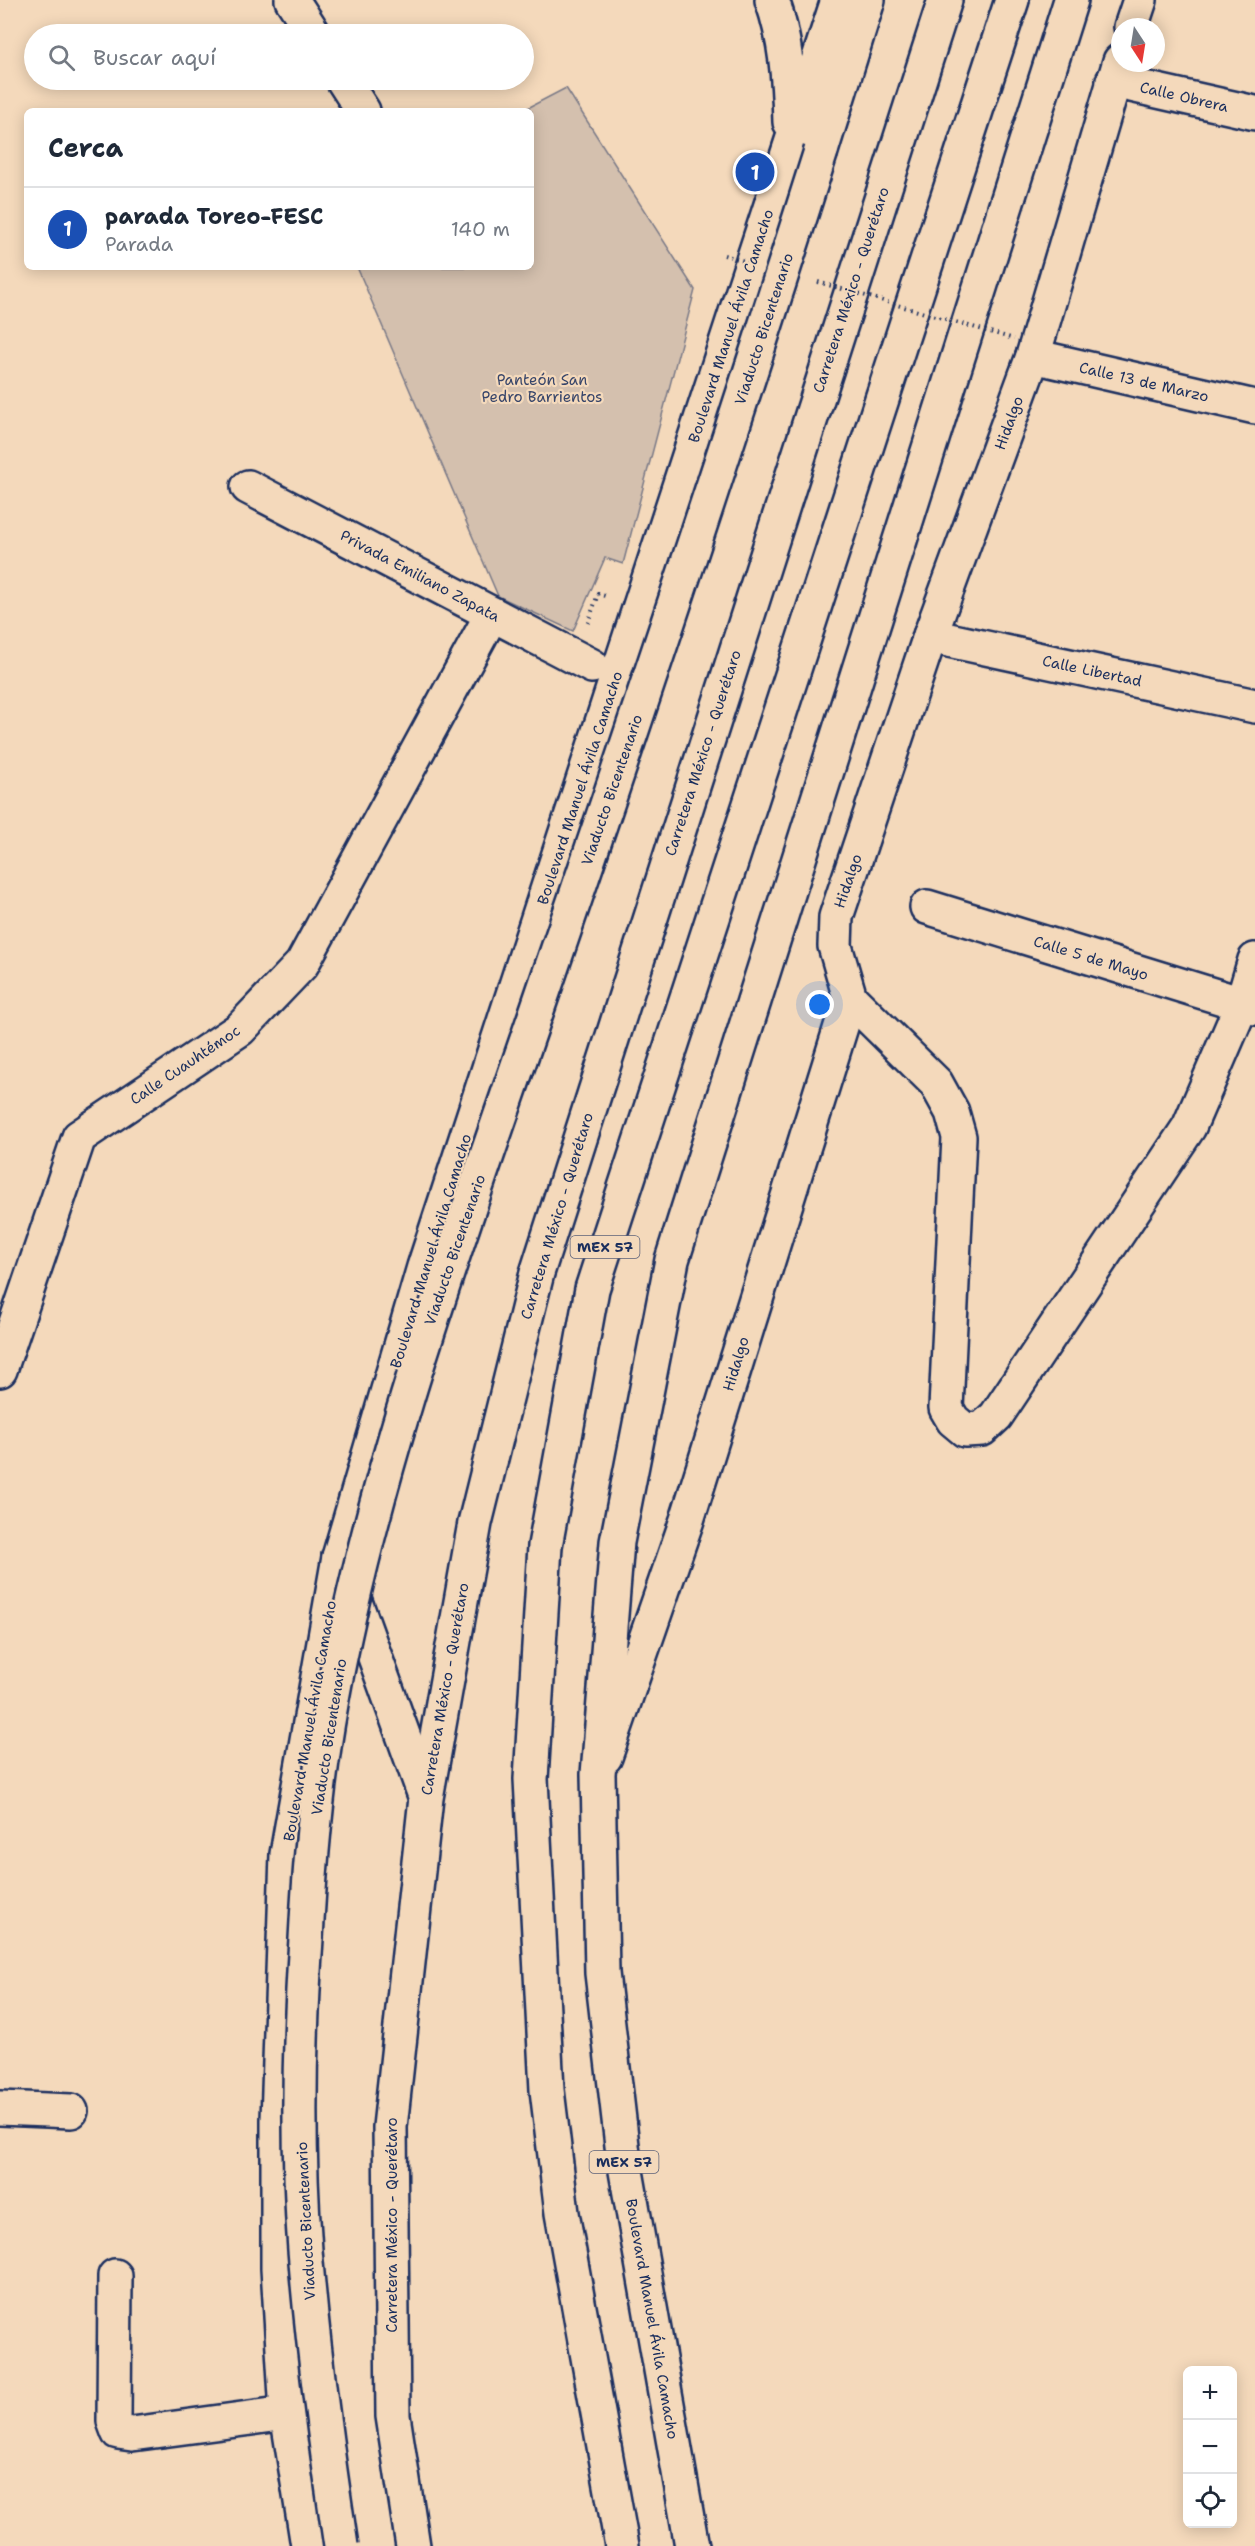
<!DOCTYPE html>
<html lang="es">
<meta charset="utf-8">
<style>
:root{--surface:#fff;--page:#f6f6f7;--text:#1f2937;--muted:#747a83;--line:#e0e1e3;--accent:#d93025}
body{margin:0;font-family:"Shantell Sans",sans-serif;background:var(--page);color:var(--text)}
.controls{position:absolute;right:18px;bottom:18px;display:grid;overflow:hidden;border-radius:9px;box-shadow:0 3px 15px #0003}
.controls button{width:54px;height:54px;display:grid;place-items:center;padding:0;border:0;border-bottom:2px solid var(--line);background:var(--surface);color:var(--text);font:30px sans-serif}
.compass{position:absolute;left:1111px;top:18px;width:54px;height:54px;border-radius:50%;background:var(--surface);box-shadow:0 3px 15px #0003;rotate:168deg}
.you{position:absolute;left:820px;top:1005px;width:21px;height:21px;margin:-15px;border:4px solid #fff;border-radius:50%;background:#1a73e8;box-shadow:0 0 0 9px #1a73e833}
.badge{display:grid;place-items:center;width:39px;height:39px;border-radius:50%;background:var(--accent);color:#fff;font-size:20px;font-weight:700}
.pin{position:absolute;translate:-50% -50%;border:3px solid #fff;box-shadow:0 2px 6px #0006}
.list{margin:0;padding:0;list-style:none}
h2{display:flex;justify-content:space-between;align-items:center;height:78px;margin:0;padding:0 24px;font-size:26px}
h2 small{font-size:20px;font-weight:400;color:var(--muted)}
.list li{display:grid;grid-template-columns:39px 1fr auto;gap:18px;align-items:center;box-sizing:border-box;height:84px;padding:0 24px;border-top:2px solid var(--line)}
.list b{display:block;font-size:22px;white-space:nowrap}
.list p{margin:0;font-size:20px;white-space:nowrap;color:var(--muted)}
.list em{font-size:20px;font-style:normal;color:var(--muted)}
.icon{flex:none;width:33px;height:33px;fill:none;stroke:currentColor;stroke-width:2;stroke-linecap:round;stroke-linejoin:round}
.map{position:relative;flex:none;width:1255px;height:2546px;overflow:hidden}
.search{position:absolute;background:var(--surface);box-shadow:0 3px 15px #0003;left:24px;top:24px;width:510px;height:66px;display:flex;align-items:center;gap:15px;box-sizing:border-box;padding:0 21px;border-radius:33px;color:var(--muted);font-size:22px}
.panel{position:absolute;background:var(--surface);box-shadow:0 3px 15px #0003;left:24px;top:108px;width:510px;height:162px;border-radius:9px}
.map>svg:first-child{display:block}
.green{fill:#d4c0ae;stroke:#787886;stroke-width:1.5}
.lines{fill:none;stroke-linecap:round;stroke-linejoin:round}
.minor-casing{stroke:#1b2f5e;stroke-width:38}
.major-casing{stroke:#1b2f5e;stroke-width:38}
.highway-casing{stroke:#1b2f5e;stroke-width:38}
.path{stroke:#1b2f5e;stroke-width:4;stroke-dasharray:1.5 4.5;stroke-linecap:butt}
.minor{stroke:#f4d9bb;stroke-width:33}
.major{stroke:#f4d9bb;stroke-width:33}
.highway{stroke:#f4d9bb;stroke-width:33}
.highway-bridge-casing{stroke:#1b2f5e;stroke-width:38;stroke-linecap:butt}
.path-bridge{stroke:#1b2f5e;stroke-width:4;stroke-dasharray:1.5 4.5;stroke-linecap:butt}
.highway-bridge{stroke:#f4d9bb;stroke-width:33}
.labels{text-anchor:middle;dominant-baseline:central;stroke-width:4.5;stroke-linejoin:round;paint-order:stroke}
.shield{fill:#f4d9bb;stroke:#5c627a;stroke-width:1.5}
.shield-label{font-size:14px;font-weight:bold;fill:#1b2f5e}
.street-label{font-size:15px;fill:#1b2f5e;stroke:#f4d9bb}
.park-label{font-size:15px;fill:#37456a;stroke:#f4d9bb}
</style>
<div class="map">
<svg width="1255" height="2546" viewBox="0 0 1255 2546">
<rect width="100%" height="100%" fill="#f4d9bb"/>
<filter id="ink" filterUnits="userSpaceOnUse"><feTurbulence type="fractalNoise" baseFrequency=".0167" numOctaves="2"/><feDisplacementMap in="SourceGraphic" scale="12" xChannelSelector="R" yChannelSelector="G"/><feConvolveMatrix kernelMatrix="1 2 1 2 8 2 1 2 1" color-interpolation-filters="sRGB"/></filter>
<g filter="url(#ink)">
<!-- green -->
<polygon class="green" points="566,88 695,290 623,564 605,558 573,631 498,596 357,267 531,267 531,111 522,111"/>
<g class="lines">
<!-- minor casing -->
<g class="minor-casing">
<g id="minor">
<polyline points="292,0 314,34"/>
<polyline points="1131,27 1140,0"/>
<polyline points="343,80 363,111"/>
<polyline points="1113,81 1255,113"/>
<polyline points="1033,356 1255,407"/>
<polyline points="248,487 592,666"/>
<polyline points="930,636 1255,706"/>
<polyline points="927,907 1255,1008"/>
<polyline points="850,998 936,1083 952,1112 959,1137 946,1408 953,1420 965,1430 982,1429 996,1416 1189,1127 1242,1004 1255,960"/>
<polyline points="0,1370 79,1137 240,1029 302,964 492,614"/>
<polyline points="605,1757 687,1520 850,998 835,946 836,917 930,636 1033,356 1120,61"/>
<polyline points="0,2108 71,2111"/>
<polyline points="115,2276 114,2421 118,2432 132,2434 287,2413"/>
</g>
</g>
<!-- major casing -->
<g class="major-casing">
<g id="major">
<path d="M772,0C786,39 789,81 790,122"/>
<polyline points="308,2546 287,2413 278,2268 278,2120 287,1854 339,1557 424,1267 838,0"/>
<polyline points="692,2546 623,2154 602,1973 598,1774 617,1542 672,1260 1071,0"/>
</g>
</g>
<!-- highway casing -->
<g class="highway-casing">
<g id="highway">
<polyline points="821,151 868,0"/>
<polyline points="339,1557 425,1796"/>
<polyline points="413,2546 393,2416 390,2127 426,1798 475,1523 537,1273 945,0"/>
<polyline points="622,2546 562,2213 547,2090 531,1779 545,1546 592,1289 1012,0"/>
</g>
</g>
<!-- path -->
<polyline class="path" points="588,623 598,594 605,596"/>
<!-- minor -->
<use href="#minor" class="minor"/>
<!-- major -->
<use href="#major" class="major"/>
<!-- highway -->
<use href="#highway" class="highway"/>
<!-- highway-bridge casing -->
<g class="highway-bridge-casing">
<path id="highway-bridge" d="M341,2546C326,2447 313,2349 305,2250C297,2146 299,2042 306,1939C310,1861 317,1781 331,1704C374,1467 458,1241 536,1013C634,727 730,440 821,151"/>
</g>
<!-- path-bridge -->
<g class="path-bridge">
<polyline points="724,255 748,262"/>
<polyline points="818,282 1014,339"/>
</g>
<!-- highway-bridge -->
<use href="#highway-bridge" class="highway-bridge"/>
</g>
</g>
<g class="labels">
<!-- shield labels -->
<g class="shield">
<rect x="570.5" y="1236" width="69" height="22" rx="4.5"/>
<rect x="589.5" y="2151" width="69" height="22" rx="4.5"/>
</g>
<g class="shield-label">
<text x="605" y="1247">MEX 57</text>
<text x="624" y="2162">MEX 57</text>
</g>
<!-- street labels -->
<g class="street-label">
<text transform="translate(1184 97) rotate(13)">Calle Obrera</text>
<text transform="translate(851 290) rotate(-72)">Carretera México - Querétaro</text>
<text transform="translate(731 326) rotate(-72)">Boulevard Manuel Ávila Camacho</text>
<text transform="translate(764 329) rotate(-72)">Viaducto Bicentenario</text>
<text transform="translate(1144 382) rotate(13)">Calle 13 de Marzo</text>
<text transform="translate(1009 423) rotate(-70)">Hidalgo</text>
<text transform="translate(420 576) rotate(28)">Privada Emiliano Zapata</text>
<text transform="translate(1092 671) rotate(12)">Calle Libertad</text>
<text transform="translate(703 753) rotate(-72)">Carretera México - Querétaro</text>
<text transform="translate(580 788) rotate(-72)">Boulevard Manuel Ávila Camacho</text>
<text transform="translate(612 790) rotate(-71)">Viaducto Bicentenario</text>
<text transform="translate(848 881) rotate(-71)">Hidalgo</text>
<text transform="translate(1091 958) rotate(17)">Calle 5 de Mayo</text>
<text transform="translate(185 1065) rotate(-34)">Calle Cuauhtémoc</text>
<text transform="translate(557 1216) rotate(-73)">Carretera México - Querétaro</text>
<text transform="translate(455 1250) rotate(-71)">Viaducto Bicentenario</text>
<text transform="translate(431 1251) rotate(-73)">Boulevard Manuel Ávila Camacho</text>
<text transform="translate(736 1364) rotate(-73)">Hidalgo</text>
<text transform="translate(445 1689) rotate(-80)">Carretera México - Querétaro</text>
<text transform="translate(310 1721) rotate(-80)">Boulevard Manuel Ávila Camacho</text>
<text transform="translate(329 1737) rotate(-81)">Viaducto Bicentenario</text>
<text transform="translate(306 2221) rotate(-93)">Viaducto Bicentenario</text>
<text transform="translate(392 2225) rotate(-90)">Carretera México - Querétaro</text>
<text transform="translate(652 2319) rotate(80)">Boulevard Manuel Ávila Camacho</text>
</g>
<!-- park labels -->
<g class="park-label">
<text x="542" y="380">Panteón San<tspan x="542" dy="17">Pedro Barrientos</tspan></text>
</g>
</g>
</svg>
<div class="controls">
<button>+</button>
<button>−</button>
<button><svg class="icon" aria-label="locate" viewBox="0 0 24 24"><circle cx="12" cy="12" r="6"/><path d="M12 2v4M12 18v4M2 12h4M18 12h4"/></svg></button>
</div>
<svg class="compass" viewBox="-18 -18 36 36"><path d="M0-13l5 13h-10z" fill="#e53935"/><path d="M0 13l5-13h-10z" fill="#747a83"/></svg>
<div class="you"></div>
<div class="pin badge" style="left:755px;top:172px;background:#1a4fb4">1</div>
<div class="search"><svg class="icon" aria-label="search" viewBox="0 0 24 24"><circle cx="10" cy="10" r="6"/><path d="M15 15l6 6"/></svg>Buscar aquí</div>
<section class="panel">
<h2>Cerca<small></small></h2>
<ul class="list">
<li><span class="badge" style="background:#1a4fb4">1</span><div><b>parada Toreo-FESC</b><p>Parada</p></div><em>140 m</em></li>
</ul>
</section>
</div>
